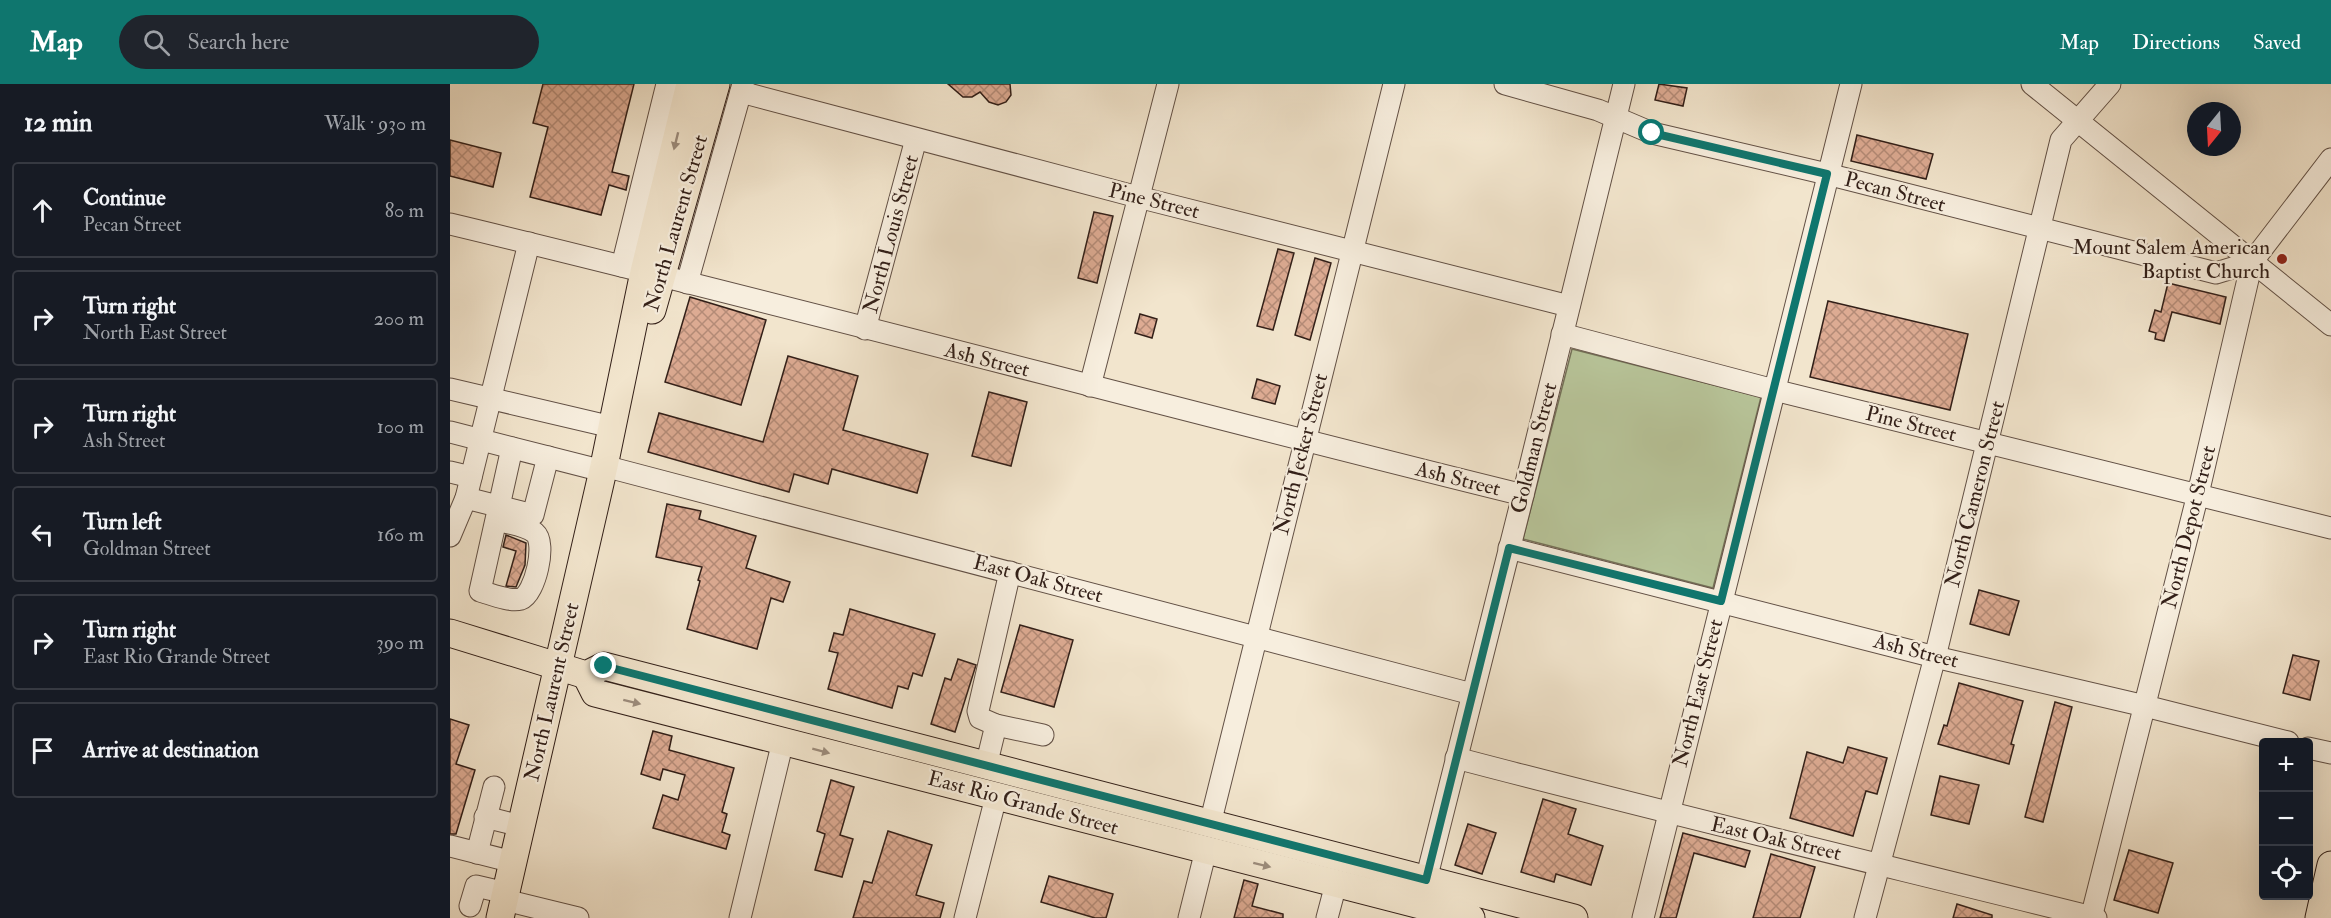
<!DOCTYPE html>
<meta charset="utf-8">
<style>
:root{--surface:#171b24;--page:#20242c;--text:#f1f3f6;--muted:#9ea1a6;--line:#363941;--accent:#0f766e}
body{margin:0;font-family:"IM FELL Double Pica",serif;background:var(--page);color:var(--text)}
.controls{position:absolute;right:18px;bottom:18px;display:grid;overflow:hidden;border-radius:6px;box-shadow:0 6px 24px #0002}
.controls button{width:54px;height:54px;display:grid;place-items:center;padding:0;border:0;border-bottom:2px solid var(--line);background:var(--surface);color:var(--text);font:30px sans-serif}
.compass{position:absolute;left:1737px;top:18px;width:54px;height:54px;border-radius:50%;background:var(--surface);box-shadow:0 6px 24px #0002;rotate:198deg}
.stop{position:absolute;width:18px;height:18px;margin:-14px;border:4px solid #0f766e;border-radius:50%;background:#fff}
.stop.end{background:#0f766e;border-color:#fff;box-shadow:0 2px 6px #0008}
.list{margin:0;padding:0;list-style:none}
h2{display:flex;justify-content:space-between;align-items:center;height:78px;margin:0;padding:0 24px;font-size:26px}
h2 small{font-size:20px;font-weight:400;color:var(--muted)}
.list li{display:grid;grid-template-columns:39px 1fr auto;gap:18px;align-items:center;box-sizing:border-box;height:96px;margin:0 12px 12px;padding:0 12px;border:2px solid var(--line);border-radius:6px}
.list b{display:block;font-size:22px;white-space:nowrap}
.list p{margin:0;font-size:20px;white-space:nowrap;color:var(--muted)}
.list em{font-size:20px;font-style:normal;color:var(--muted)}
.icon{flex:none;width:33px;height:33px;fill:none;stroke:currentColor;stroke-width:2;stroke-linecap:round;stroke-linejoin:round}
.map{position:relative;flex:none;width:1881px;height:834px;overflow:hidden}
header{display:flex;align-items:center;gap:36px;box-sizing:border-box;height:84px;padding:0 30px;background:var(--accent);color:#fff}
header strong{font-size:28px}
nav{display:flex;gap:33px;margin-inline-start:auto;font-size:21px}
.search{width:420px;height:54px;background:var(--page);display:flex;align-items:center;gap:15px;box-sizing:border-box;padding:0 21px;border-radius:33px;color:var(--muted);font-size:22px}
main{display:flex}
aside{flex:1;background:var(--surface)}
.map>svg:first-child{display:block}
.green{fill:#b8c59a;stroke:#757259;stroke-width:1.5}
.building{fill:url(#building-cross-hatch);stroke:#321f18;stroke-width:1.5}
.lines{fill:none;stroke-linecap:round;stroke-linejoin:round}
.minor-casing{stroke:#625045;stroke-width:23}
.major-casing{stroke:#321f18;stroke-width:29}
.minor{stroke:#f7eede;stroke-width:21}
.major{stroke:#f2e5cd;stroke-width:27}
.oneway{fill:#9c8c7c}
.route{stroke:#0f766e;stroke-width:8}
.poi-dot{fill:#8f2418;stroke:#f7eede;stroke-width:2}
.labels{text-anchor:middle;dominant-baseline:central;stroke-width:4.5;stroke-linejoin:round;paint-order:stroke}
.street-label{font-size:21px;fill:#321f18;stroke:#f7eede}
.poi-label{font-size:21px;fill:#321f18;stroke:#f7eede;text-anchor:end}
</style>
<header>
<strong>Map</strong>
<div class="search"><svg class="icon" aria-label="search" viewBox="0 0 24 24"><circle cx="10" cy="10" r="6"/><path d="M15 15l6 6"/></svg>Search here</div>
<nav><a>Map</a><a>Directions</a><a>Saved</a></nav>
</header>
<main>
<aside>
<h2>12 min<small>Walk · 930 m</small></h2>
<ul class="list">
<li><svg class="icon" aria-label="ahead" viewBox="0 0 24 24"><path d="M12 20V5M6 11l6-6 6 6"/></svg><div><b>Continue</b><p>Pecan Street</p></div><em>80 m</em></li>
<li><svg class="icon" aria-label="right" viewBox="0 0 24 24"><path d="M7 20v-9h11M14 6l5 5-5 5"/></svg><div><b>Turn right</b><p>North East Street</p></div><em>200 m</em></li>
<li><svg class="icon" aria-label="right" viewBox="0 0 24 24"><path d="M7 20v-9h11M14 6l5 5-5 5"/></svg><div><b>Turn right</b><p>Ash Street</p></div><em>100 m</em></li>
<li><svg class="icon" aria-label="left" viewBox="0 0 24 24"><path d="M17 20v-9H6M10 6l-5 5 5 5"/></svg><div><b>Turn left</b><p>Goldman Street</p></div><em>160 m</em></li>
<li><svg class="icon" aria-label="right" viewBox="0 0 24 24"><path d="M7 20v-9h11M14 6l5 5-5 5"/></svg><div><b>Turn right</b><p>East Rio Grande Street</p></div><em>390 m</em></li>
<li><svg class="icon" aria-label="arrive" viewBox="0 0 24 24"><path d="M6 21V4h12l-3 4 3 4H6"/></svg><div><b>Arrive at destination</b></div></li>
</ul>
</aside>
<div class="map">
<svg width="1881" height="834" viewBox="0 0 1881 834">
<defs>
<pattern id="building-cross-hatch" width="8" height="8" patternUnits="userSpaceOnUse" patternTransform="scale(1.5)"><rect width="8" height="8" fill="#ddab93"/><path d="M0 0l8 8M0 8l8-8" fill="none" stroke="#b48b77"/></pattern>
</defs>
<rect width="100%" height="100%" fill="#f2e5cd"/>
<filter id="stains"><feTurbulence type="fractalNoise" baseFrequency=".00333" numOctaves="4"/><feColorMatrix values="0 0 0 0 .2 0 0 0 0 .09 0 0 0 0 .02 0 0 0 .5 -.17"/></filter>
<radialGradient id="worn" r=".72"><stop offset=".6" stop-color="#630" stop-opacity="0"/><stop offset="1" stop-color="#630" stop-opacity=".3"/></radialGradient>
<!-- green -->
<polygon class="green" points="1122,265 1311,313 1263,504 1073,455"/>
<!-- building -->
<g class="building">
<polygon points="93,0 184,0 162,88 179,92 176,106 159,101 151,131 80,113 98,43 83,39"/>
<polygon points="498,0 560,0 561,11 556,18 548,21 539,18 530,8 522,13 513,13"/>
<polygon points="1209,0 1237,4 1233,22 1205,16"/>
<polygon points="1407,51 1483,70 1476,95 1401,77"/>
<polygon points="0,56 51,69 43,103 0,92"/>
<polygon points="644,128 663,132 647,199 628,194"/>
<polygon points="828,165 844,169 823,246 807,242"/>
<polygon points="865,174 881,179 860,256 845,251"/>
<polygon points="1718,199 1776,213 1770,240 1722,228 1714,257 1705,255 1706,249 1699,247 1705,226 1711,228"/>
<polygon points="240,213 316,236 291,321 215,298"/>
<polygon points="1378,217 1518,250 1500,326 1360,293"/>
<polygon points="690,230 707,235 702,254 685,249"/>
<polygon points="338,272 408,292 393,346 478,370 467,409 382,385 378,400 344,390 339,408 198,368 209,329 313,358"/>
<polygon points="807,295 830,302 825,320 802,314"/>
<polygon points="539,308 577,318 561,382 522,372"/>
<polygon points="217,420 251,427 249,435 306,452 296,484 340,498 333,518 321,514 307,565 237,545 250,497 248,496 252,483 206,473"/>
<polygon points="56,451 76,459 75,481 66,503 56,502 66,467 53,463"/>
<polygon points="1529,506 1569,517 1559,551 1520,540"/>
<polygon points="400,525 485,550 472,592 463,589 458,605 448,602 442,624 378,605 388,569 379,567 384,549 393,551"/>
<polygon points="570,541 623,556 604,623 551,608"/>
<polygon points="1843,571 1869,577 1860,616 1833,609"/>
<polygon points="508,575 526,581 505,648 481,640 495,594 501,596"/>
<polygon points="1509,599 1573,617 1561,660 1564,661 1559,680 1488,660 1494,641 1497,642"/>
<polygon points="1605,618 1622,623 1593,738 1575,733"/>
<polygon points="0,635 19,641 6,680 25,686 6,750 0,750"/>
<polygon points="203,647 222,652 219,666 284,684 272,728 277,730 272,748 280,751 276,765 203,744 213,711 228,716 235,691 213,685 210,696 191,690"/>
<polygon points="1398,663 1437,674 1427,710 1416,707 1403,752 1340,734 1357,668 1393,679"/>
<polygon points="1490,692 1529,701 1519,740 1481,731"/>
<polygon points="381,696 404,703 390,751 403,755 392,793 365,786 375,750 367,747"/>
<polygon points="1093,715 1126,725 1118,750 1153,762 1141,801 1106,790 1104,798 1071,788"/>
<polygon points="1018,740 1046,749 1032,790 1005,781"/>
<polygon points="438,747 482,761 466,811 494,819 490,834 403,834 414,797 422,799"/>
<polygon points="1233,749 1300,767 1295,783 1244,769 1226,834 1210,834"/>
<polygon points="1679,766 1723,779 1708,829 1664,816"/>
<polygon points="1321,770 1365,783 1350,834 1303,834"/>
<polygon points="599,792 663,810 656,834 645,834 591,818"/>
<polygon points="794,796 808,800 802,822 833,830 833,834 784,834"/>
<polygon points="1507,820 1542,831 1542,834 1503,834"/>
</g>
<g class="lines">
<!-- minor casing -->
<g class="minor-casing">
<g id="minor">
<polyline points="1055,0 1148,26 1202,49 1377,90 1766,189 1802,178"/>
<polyline points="1582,0 1881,241"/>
<polyline points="291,8 688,113 1119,222"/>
<path d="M0,140C359,226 715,323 1073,411"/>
<polyline points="172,182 217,0"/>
<polyline points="237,199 293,0"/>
<polyline points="415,245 466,55"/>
<polyline points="1112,250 1324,306 1881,444"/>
<polyline points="640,302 718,0"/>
<polyline points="0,305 162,343"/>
<polyline points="0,348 153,387"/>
<polyline points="154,382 1022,610"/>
<polyline points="0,388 21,393"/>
<polyline points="16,414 83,431 98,373"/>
<path d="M46,436C57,439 76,441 85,449C97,459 85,510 71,515C59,518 41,510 30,507L62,364"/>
<polyline points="0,452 16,414 79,159"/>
<polyline points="1059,464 1485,573 1695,622 1838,658"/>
<polyline points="546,641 530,634 528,627 560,488"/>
<polyline points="1858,664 1881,669"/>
<path d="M1006,674C1219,730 1433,781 1646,834"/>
<polyline points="536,682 546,641 593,651"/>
<polyline points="35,733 71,742"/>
<polyline points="760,740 944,0"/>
<polyline points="0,762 63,778"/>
<polyline points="27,769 44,703"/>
<polyline points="976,796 1073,411 1174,0"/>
<polyline points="55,816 128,834"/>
<polyline points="20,822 26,802 56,809"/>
<polyline points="290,834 333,657"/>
<polyline points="515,834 546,713"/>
<polyline points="739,834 756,766"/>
<polyline points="877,834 886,800"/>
<polyline points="1193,834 1401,0"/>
<polyline points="1415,834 1485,573 1611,56 1660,0"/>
<polyline points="1641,834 1748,410 1802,178 1881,75"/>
</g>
</g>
<!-- major casing -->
<g class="major-casing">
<g id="major">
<polyline points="202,226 266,0"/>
<polyline points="0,549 136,591 154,582 1124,834"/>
<polyline points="136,591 145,609 1021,834"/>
<polyline points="50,834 154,382 194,188 240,0"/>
<polyline points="1869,834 1881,781"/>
</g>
</g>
<!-- minor -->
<use href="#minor" class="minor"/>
<!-- major -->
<use href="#major" class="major"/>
</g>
<!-- one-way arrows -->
<defs><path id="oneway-solid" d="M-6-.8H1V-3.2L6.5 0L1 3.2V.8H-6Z" transform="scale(1.5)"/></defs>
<g class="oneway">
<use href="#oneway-solid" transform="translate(226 57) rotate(104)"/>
<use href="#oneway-solid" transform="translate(182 618) rotate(14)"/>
<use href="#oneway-solid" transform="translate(371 667) rotate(15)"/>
<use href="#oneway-solid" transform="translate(812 781) rotate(14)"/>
</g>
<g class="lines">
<!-- route -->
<polyline class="route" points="154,582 976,796 1059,464 1271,517 1377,90 1202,49"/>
</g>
<!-- markers -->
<circle class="poi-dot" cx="1832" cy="175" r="6"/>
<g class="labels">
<!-- street labels -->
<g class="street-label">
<text transform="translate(1445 108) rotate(15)">Pecan Street</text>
<text transform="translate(704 117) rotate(14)">Pine Street</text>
<text transform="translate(226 139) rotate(-74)">North Laurent Street</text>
<text transform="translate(441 150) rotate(-75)">North Louis Street</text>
<text transform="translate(537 276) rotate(14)">Ash Street</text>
<text transform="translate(1461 340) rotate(14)">Pine Street</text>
<text transform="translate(1084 364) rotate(-76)">Goldman Street</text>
<text transform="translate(851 370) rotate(-76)">North Jecker Street</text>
<text transform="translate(1008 395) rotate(14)">Ash Street</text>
<text transform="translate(1525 410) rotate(-76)">North Cameron Street</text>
<text transform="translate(1739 443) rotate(-76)">North Depot Street</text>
<text transform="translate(588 495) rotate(15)">East Oak Street</text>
<text transform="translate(1466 567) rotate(14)">Ash Street</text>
<text transform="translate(102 608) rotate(-77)">North Laurent Street</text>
<text transform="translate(1248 609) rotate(-76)">North East Street</text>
<text transform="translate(573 719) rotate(15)">East Rio Grande Street</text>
<text transform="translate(1326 755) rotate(13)">East Oak Street</text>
</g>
<!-- poi labels -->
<g class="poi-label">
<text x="1820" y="163">Mount Salem American<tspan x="1820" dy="24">Baptist Church</tspan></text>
</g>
</g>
<rect width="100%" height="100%" filter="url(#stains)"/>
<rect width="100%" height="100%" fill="url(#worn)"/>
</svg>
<div class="controls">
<button>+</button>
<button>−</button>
<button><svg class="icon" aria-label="locate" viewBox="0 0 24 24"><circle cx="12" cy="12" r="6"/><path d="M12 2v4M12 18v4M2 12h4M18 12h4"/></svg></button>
</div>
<svg class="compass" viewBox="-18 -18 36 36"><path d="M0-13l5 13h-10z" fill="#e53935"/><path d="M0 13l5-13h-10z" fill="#9ea1a6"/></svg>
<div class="stop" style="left:1202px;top:49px"></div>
<div class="stop end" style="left:154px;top:582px"></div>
</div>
</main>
